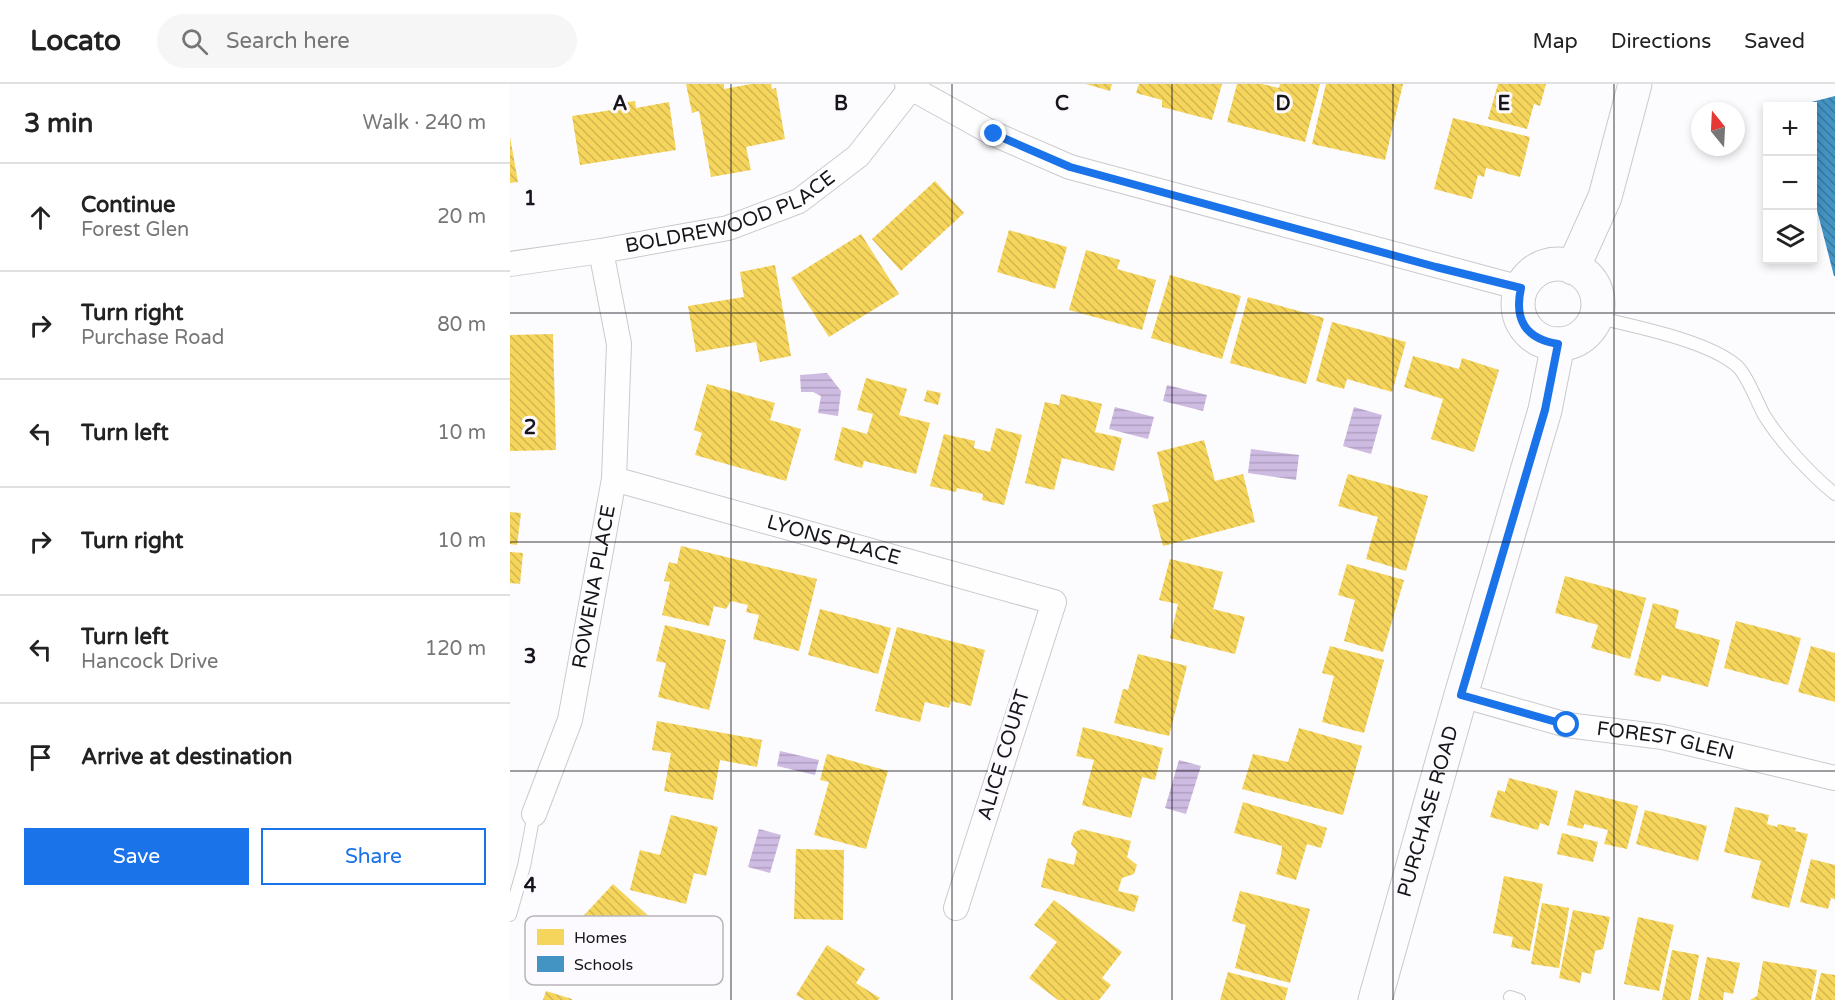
<!DOCTYPE html>
<meta charset="utf-8">
<style>
:root{--surface:#fff;--page:#f6f6f6;--text:#222;--muted:#767676;--line:#e0e0e0;--accent:#1a73e8}
body{margin:0;font-family:"Varela Round",sans-serif;background:var(--page);color:var(--text)}
.controls{position:absolute;right:18px;top:18px;display:grid;overflow:hidden;border-radius:0px;box-shadow:0 3px 9px #0003}
.controls button{width:54px;height:54px;display:grid;place-items:center;padding:0;border:0;border-bottom:2px solid var(--line);background:var(--surface);color:var(--text);font:30px sans-serif}
.compass{position:absolute;left:1181px;top:18px;width:54px;height:54px;border-radius:50%;background:var(--surface);box-shadow:0 3px 9px #0003;rotate:342deg}
.stop{position:absolute;width:18px;height:18px;margin:-14px;border:4px solid #1a73e8;border-radius:50%;background:#fff}
.stop.end{background:#1a73e8;border-color:#fff;box-shadow:0 2px 6px #0008}
.list{margin:0;padding:0;list-style:none}
h2{display:flex;justify-content:space-between;align-items:center;height:78px;margin:0;padding:0 24px;font-size:26px}
h2 small{font-size:20px;font-weight:400;color:var(--muted)}
.list li{display:grid;grid-template-columns:39px 1fr auto;gap:18px;align-items:center;box-sizing:border-box;height:108px;padding:0 24px;border-top:2px solid var(--line)}
.list b{display:block;font-size:22px;white-space:nowrap}
.list p{margin:0;font-size:20px;white-space:nowrap;color:var(--muted)}
.list em{font-size:20px;font-style:normal;color:var(--muted)}
.actions{display:flex;gap:12px;padding:18px 24px}
.actions a{flex:1;padding:14px 0;border:2px solid var(--accent);border-radius:0px;text-align:center;font-size:21px;color:var(--accent)}
.actions .main{background:var(--accent);color:#fff}
.icon{flex:none;width:33px;height:33px;fill:none;stroke:currentColor;stroke-width:2;stroke-linecap:round;stroke-linejoin:round}
.map{position:relative;flex:none;width:1325px;height:916px;overflow:hidden}
header{display:flex;align-items:center;gap:36px;box-sizing:border-box;height:84px;padding:0 30px;background:var(--surface);border-bottom:2px solid var(--line)}
header strong{font-size:28px}
nav{display:flex;gap:33px;margin-inline-start:auto;font-size:21px}
.search{width:420px;height:54px;background:var(--page);display:flex;align-items:center;gap:15px;box-sizing:border-box;padding:0 21px;border-radius:33px;color:var(--muted);font-size:22px}
main{display:flex}
aside{flex:1;background:var(--surface)}
.map>svg:first-child{display:block}
.water{fill:url(#water-rules)}
.homes{fill:url(#homes-back-hatch)}
.schools{fill:url(#schools-back-hatch)}
.lines{fill:none;stroke-linecap:round;stroke-linejoin:round}
.service-casing{stroke:#ccc9ce;stroke-width:14}
.minor-casing{stroke:#ccc9ce;stroke-width:26}
.secondary-casing{stroke:#ccc9ce;stroke-width:35}
.service{stroke:#fffeff;stroke-width:12}
.minor{stroke:#fffeff;stroke-width:24}
.secondary{stroke:#fcfbfd;stroke-width:33}
.route{stroke:#1a73e8;stroke-width:8}
.grid{fill:none;stroke:#17141b;stroke-width:1.5;stroke-opacity:0.55}
.labels{text-anchor:middle;dominant-baseline:central;stroke-width:6;stroke-linejoin:round;paint-order:stroke}
.street-label{font-size:20px;fill:#17141b;stroke:#fcfafe}
.key{fill:#fcfafe;stroke:#b7b5ba;stroke-width:1.5}
.key-label{font-size:16px;fill:#17141b}
.grid-label{font-size:20px;text-anchor:middle;font-weight:bold;fill:#17141b;stroke:#fcfafe;stroke-width:6;stroke-linejoin:round;paint-order:stroke}
</style>
<header>
<strong>Locato</strong>
<div class="search"><svg class="icon" aria-label="search" viewBox="0 0 24 24"><circle cx="10" cy="10" r="6"/><path d="M15 15l6 6"/></svg>Search here</div>
<nav><a>Map</a><a>Directions</a><a>Saved</a></nav>
</header>
<main>
<aside>
<h2>3 min<small>Walk · 240 m</small></h2>
<ul class="list">
<li><svg class="icon" aria-label="ahead" viewBox="0 0 24 24"><path d="M12 20V5M6 11l6-6 6 6"/></svg><div><b>Continue</b><p>Forest Glen</p></div><em>20 m</em></li>
<li><svg class="icon" aria-label="right" viewBox="0 0 24 24"><path d="M7 20v-9h11M14 6l5 5-5 5"/></svg><div><b>Turn right</b><p>Purchase Road</p></div><em>80 m</em></li>
<li><svg class="icon" aria-label="left" viewBox="0 0 24 24"><path d="M17 20v-9H6M10 6l-5 5 5 5"/></svg><div><b>Turn left</b></div><em>10 m</em></li>
<li><svg class="icon" aria-label="right" viewBox="0 0 24 24"><path d="M7 20v-9h11M14 6l5 5-5 5"/></svg><div><b>Turn right</b></div><em>10 m</em></li>
<li><svg class="icon" aria-label="left" viewBox="0 0 24 24"><path d="M17 20v-9H6M10 6l-5 5 5 5"/></svg><div><b>Turn left</b><p>Hancock Drive</p></div><em>120 m</em></li>
<li><svg class="icon" aria-label="arrive" viewBox="0 0 24 24"><path d="M6 21V4h12l-3 4 3 4H6"/></svg><div><b>Arrive at destination</b></div></li>
</ul>
<div class="actions"><a class="main">Save</a><a>Share</a></div>
</aside>
<div class="map">
<svg width="1325" height="916" viewBox="0 0 1325 916">
<defs>
<pattern id="water-rules" width="6" height="5" patternUnits="userSpaceOnUse" patternTransform="scale(1.5)"><rect width="6" height="5" fill="#cebbe2"/><path d="M0 2.5h6" fill="none" stroke="#b0a0c1"/></pattern>
<pattern id="homes-back-hatch" width="6" height="6" patternUnits="userSpaceOnUse" patternTransform="scale(1.5)"><rect width="6" height="6" fill="#f6d55c"/><path d="M-1 5l2 2M0 0l6 6M5-1l2 2" fill="none" stroke="#d2b64f"/></pattern>
<pattern id="schools-back-hatch" width="6" height="6" patternUnits="userSpaceOnUse" patternTransform="scale(1.5)"><rect width="6" height="6" fill="#4393c3"/><path d="M-1 5l2 2M0 0l6 6M5-1l2 2" fill="none" stroke="#37779e"/></pattern>
</defs>
<rect width="100%" height="100%" fill="#fcfbfd"/>
<!-- water -->
<g class="water">
<polygon points="317,289 331,307 328,332 308,329 311,312 303,308 291,308 290,291"/>
<polygon points="657,301 697,311 693,327 653,317"/>
<polygon points="605,323 644,333 638,355 599,345"/>
<polygon points="844,323 872,331 861,370 833,362"/>
<polygon points="741,365 789,371 786,396 738,389"/>
<polygon points="270,667 309,676 305,691 267,682"/>
<polygon points="669,676 691,682 676,730 655,724"/>
<polygon points="249,745 271,751 260,789 238,783"/>
</g>
<!-- homes -->
<g class="homes">
<polygon points="176,0 214,0 214,5 241,0 261,0 262,5 266,4 275,55 236,63 241,86 201,93 189,27 182,29"/>
<polygon points="576,0 602,0 600,7"/>
<polygon points="629,0 712,0 702,36 652,23 652,16 626,9"/>
<polygon points="727,0 752,0 769,4 770,0 810,0 795,58 717,38"/>
<polygon points="816,0 893,0 875,76 802,60"/>
<polygon points="988,0 1036,0 1030,22 1024,20 1017,45 978,35"/>
<polygon points="125,17 126,24 159,18 166,66 70,81 62,32 102,26 101,20"/>
<polygon points="943,34 1020,53 1010,93 976,84 974,93 968,91 962,115 924,105"/>
<polygon points="0,53 8,98 0,99"/>
<polygon points="425,97 454,129 391,187 362,155"/>
<polygon points="499,146 557,163 545,205 487,188"/>
<polygon points="351,150 389,210 319,253 281,194"/>
<polygon points="576,166 610,176 607,185 646,196 632,246 559,226"/>
<polygon points="265,181 281,272 250,278 246,258 186,268 178,222 234,213 230,188"/>
<polygon points="660,191 731,212 712,275 641,254"/>
<polygon points="738,213 814,234 796,300 720,279"/>
<polygon points="822,238 896,258 882,308 837,295 834,305 806,297"/>
<polygon points="43,250 46,366 0,367 0,251"/>
<polygon points="903,272 949,285 952,274 989,286 964,368 921,355 933,315 894,303"/>
<polygon points="356,294 397,305 389,331 420,339 406,390 354,377 352,384 324,376 332,343 357,350 363,330 347,326"/>
<polygon points="197,300 265,319 260,336 291,345 276,397 185,371 192,349 184,346"/>
<polygon points="417,306 431,309 428,321 414,317"/>
<polygon points="551,310 592,320 585,348 612,354 604,387 552,374 544,406 515,399 535,318 549,321"/>
<polygon points="486,344 512,351 494,421 472,416 473,410 447,404 446,408 420,402 434,350 465,357 464,364 480,368"/>
<polygon points="694,356 705,397 733,390 745,438 653,462 642,421 659,417 647,368"/>
<polygon points="838,390 918,412 896,487 856,475 868,433 828,422"/>
<polygon points="0,428 11,429 7,461 0,460"/>
<polygon points="171,462 307,495 289,567 243,555 249,531 236,528 238,521 221,517 216,525 204,522 199,542 152,531 160,498 154,497 159,478 167,480"/>
<polygon points="0,468 13,469 10,500 0,499"/>
<polygon points="660,475 713,488 703,525 735,533 725,570 660,554 668,520 649,516"/>
<polygon points="837,480 894,496 873,568 834,557 845,516 828,511"/>
<polygon points="1055,492 1136,514 1120,575 1081,564 1088,541 1045,529"/>
<polygon points="1143,519 1169,526 1165,544 1210,556 1198,603 1152,591 1150,598 1124,591"/>
<polygon points="310,525 381,544 368,590 298,571"/>
<polygon points="1226,537 1291,554 1278,601 1214,584"/>
<polygon points="155,541 216,556 199,626 148,613 156,579 146,577"/>
<polygon points="387,543 475,566 461,622 441,617 439,624 415,618 410,638 365,627"/>
<polygon points="820,562 874,576 854,649 812,638 824,592 812,589"/>
<polygon points="1301,562 1325,569 1325,618 1288,608"/>
<polygon points="628,570 677,582 659,652 604,639 613,605 618,606"/>
<polygon points="147,637 252,656 247,683 210,676 203,716 154,707 161,669 142,666"/>
<polygon points="573,643 653,664 645,696 632,693 621,734 572,721 584,676 566,672"/>
<polygon points="789,644 852,662 833,731 732,705 743,670 778,678"/>
<polygon points="317,670 378,687 356,765 304,751 319,698 310,696"/>
<polygon points="999,694 1048,707 1039,742 1030,739 1028,746 980,733 988,706 995,708"/>
<polygon points="1065,706 1128,722 1117,765 1094,760 1098,746 1074,740 1073,745 1057,741"/>
<polygon points="733,718 817,744 811,764 797,760 786,796 766,790 771,771 772,762 724,749"/>
<polygon points="1225,723 1259,731 1257,740 1267,743 1268,740 1286,744 1285,747 1298,750 1279,824 1241,814 1251,777 1214,768"/>
<polygon points="1135,726 1197,742 1188,777 1126,760"/>
<polygon points="161,731 208,743 196,792 184,789 176,820 120,806 130,766 150,771"/>
<polygon points="571,745 621,757 617,773 627,781 624,790 612,794 608,807 629,812 624,828 531,803 538,774 564,781 567,767 561,760 564,749"/>
<polygon points="1052,749 1088,758 1083,778 1047,770"/>
<polygon points="286,765 334,766 333,836 284,835"/>
<polygon points="1301,775 1325,781 1325,815 1321,814 1318,825 1290,818"/>
<polygon points="994,792 1033,800 1020,867 1001,863 1003,853 983,849"/>
<polygon points="103,800 164,855 139,881 112,856 98,871 65,841"/>
<polygon points="730,807 800,825 780,899 725,884 736,841 722,837"/>
<polygon points="544,816 612,868 592,894 601,901 589,916 548,916 519,894 547,858 524,841"/>
<polygon points="1032,819 1059,824 1049,884 1021,880"/>
<polygon points="1063,826 1100,833 1093,865 1085,867 1081,890 1072,888 1070,899 1049,894"/>
<polygon points="1128,833 1164,841 1149,907 1114,900"/>
<polygon points="317,861 355,885 346,899 370,914 368,916 295,916 286,911"/>
<polygon points="1162,866 1189,871 1180,916 1152,916"/>
<polygon points="1197,873 1230,879 1223,910 1214,908 1213,916 1188,916"/>
<polygon points="1253,877 1307,886 1301,916 1240,916 1247,912"/>
<polygon points="718,888 778,904 775,916 710,916"/>
<polygon points="1311,889 1325,891 1325,916 1305,916"/>
<polygon points="36,907 62,915 62,916 33,916"/>
</g>
<!-- schools -->
<polygon class="schools" points="1325,12 1325,192 1324,192 1302,107 1302,22 1286,22"/>
<g class="lines">
<!-- service casing -->
<g class="service-casing">
<g id="service">
<path d="M1085,233C1123,242 1200,257 1228,283C1238,293 1247,318 1254,331C1271,358 1300,390 1325,410"/>
<polyline points="0,831 14,782 24,730"/>
<polyline points="1000,913 1009,916"/>
</g>
</g>
<!-- minor casing -->
<g class="minor-casing">
<g id="minor">
<polyline points="397,0 401,4 484,50 560,83 1011,204"/>
<path id="s1" d="M0,180L91,167L218,144L289,117L348,72L401,4"/>
<path id="s2" d="M104,395L544,518L446,824"/>
<path id="s3" d="M951,611L1057,641L1153,653L1325,694"/>
<path id="s4" d="M24,730L60,636L104,395L109,260L91,167"/>
</g>
</g>
<!-- secondary casing -->
<g class="secondary-casing">
<g id="secondary">
<circle cx="1048" cy="220" r="40"/>
<polyline points="1063,184 1095,113 1125,0"/>
<path id="s5" d="M865,916L951,611L1035,326L1048,260"/>
</g>
</g>
<!-- service -->
<use href="#service" class="service"/>
<!-- minor -->
<use href="#minor" class="minor"/>
<!-- secondary -->
<use href="#secondary" class="secondary"/>
</g>
<g class="lines">
<!-- route -->
<path class="route" d="M484,50L560,83L926,183L1011,204C1004,235 1015,255 1048,260L1035,326L951,611L1057,641"/>
</g>
<!-- grid -->
<path class="grid" d="M221,0V916M442,0V916M662,0V916M883,0V916M1104,0V916M0,229H1325M0,458H1325M0,687H1325"/>
<g class="labels">
<!-- street labels -->
<g class="street-label">
<text stroke="none"><textPath href="#s1" startOffset="228">BOLDREWOOD PLACE</textPath></text>
<text stroke="none"><textPath href="#s2" startOffset="228">LYONS PLACE</textPath></text>
<text stroke="none"><textPath href="#s4" startOffset="236">ROWENA PLACE</textPath></text>
<text stroke="none"><textPath href="#s3" startOffset="210">FOREST GLEN</textPath></text>
<text transform="translate(494 671) rotate(-73)">ALICE COURT</text>
<text stroke="none"><textPath href="#s5" startOffset="196">PURCHASE ROAD</textPath></text>
</g>
</g>
<!-- legend -->
<rect x="15" y="832" width="198" height="69" rx="9" class="key"/>
<rect x="27" y="845" width="27" height="16" fill="#f6d55c"/>
<rect x="27" y="872" width="27" height="16" fill="#4393c3"/>
<g class="key-label">
<text x="64" y="859">Homes</text>
<text x="64" y="886">Schools</text>
</g>
<g class="grid-label">
<text x="110" y="26">A</text>
<text x="331" y="26">B</text>
<text x="552" y="26">C</text>
<text x="773" y="26">D</text>
<text x="994" y="26">E</text>
<text x="20" y="121">1</text>
<text x="20" y="350">2</text>
<text x="20" y="579">3</text>
<text x="20" y="808">4</text>
</g>
</svg>
<div class="controls">
<button>+</button>
<button>−</button>
<button><svg class="icon" aria-label="layers" viewBox="0 0 24 24"><path d="M12 4l9 5-9 5-9-5zM3 14l9 5 9-5"/></svg></button>
</div>
<svg class="compass" viewBox="-18 -18 36 36"><path d="M0-13l5 13h-10z" fill="#e53935"/><path d="M0 13l5-13h-10z" fill="#767676"/></svg>
<div class="stop" style="left:1057px;top:641px"></div>
<div class="stop end" style="left:484px;top:50px"></div>
</div>
</main>
